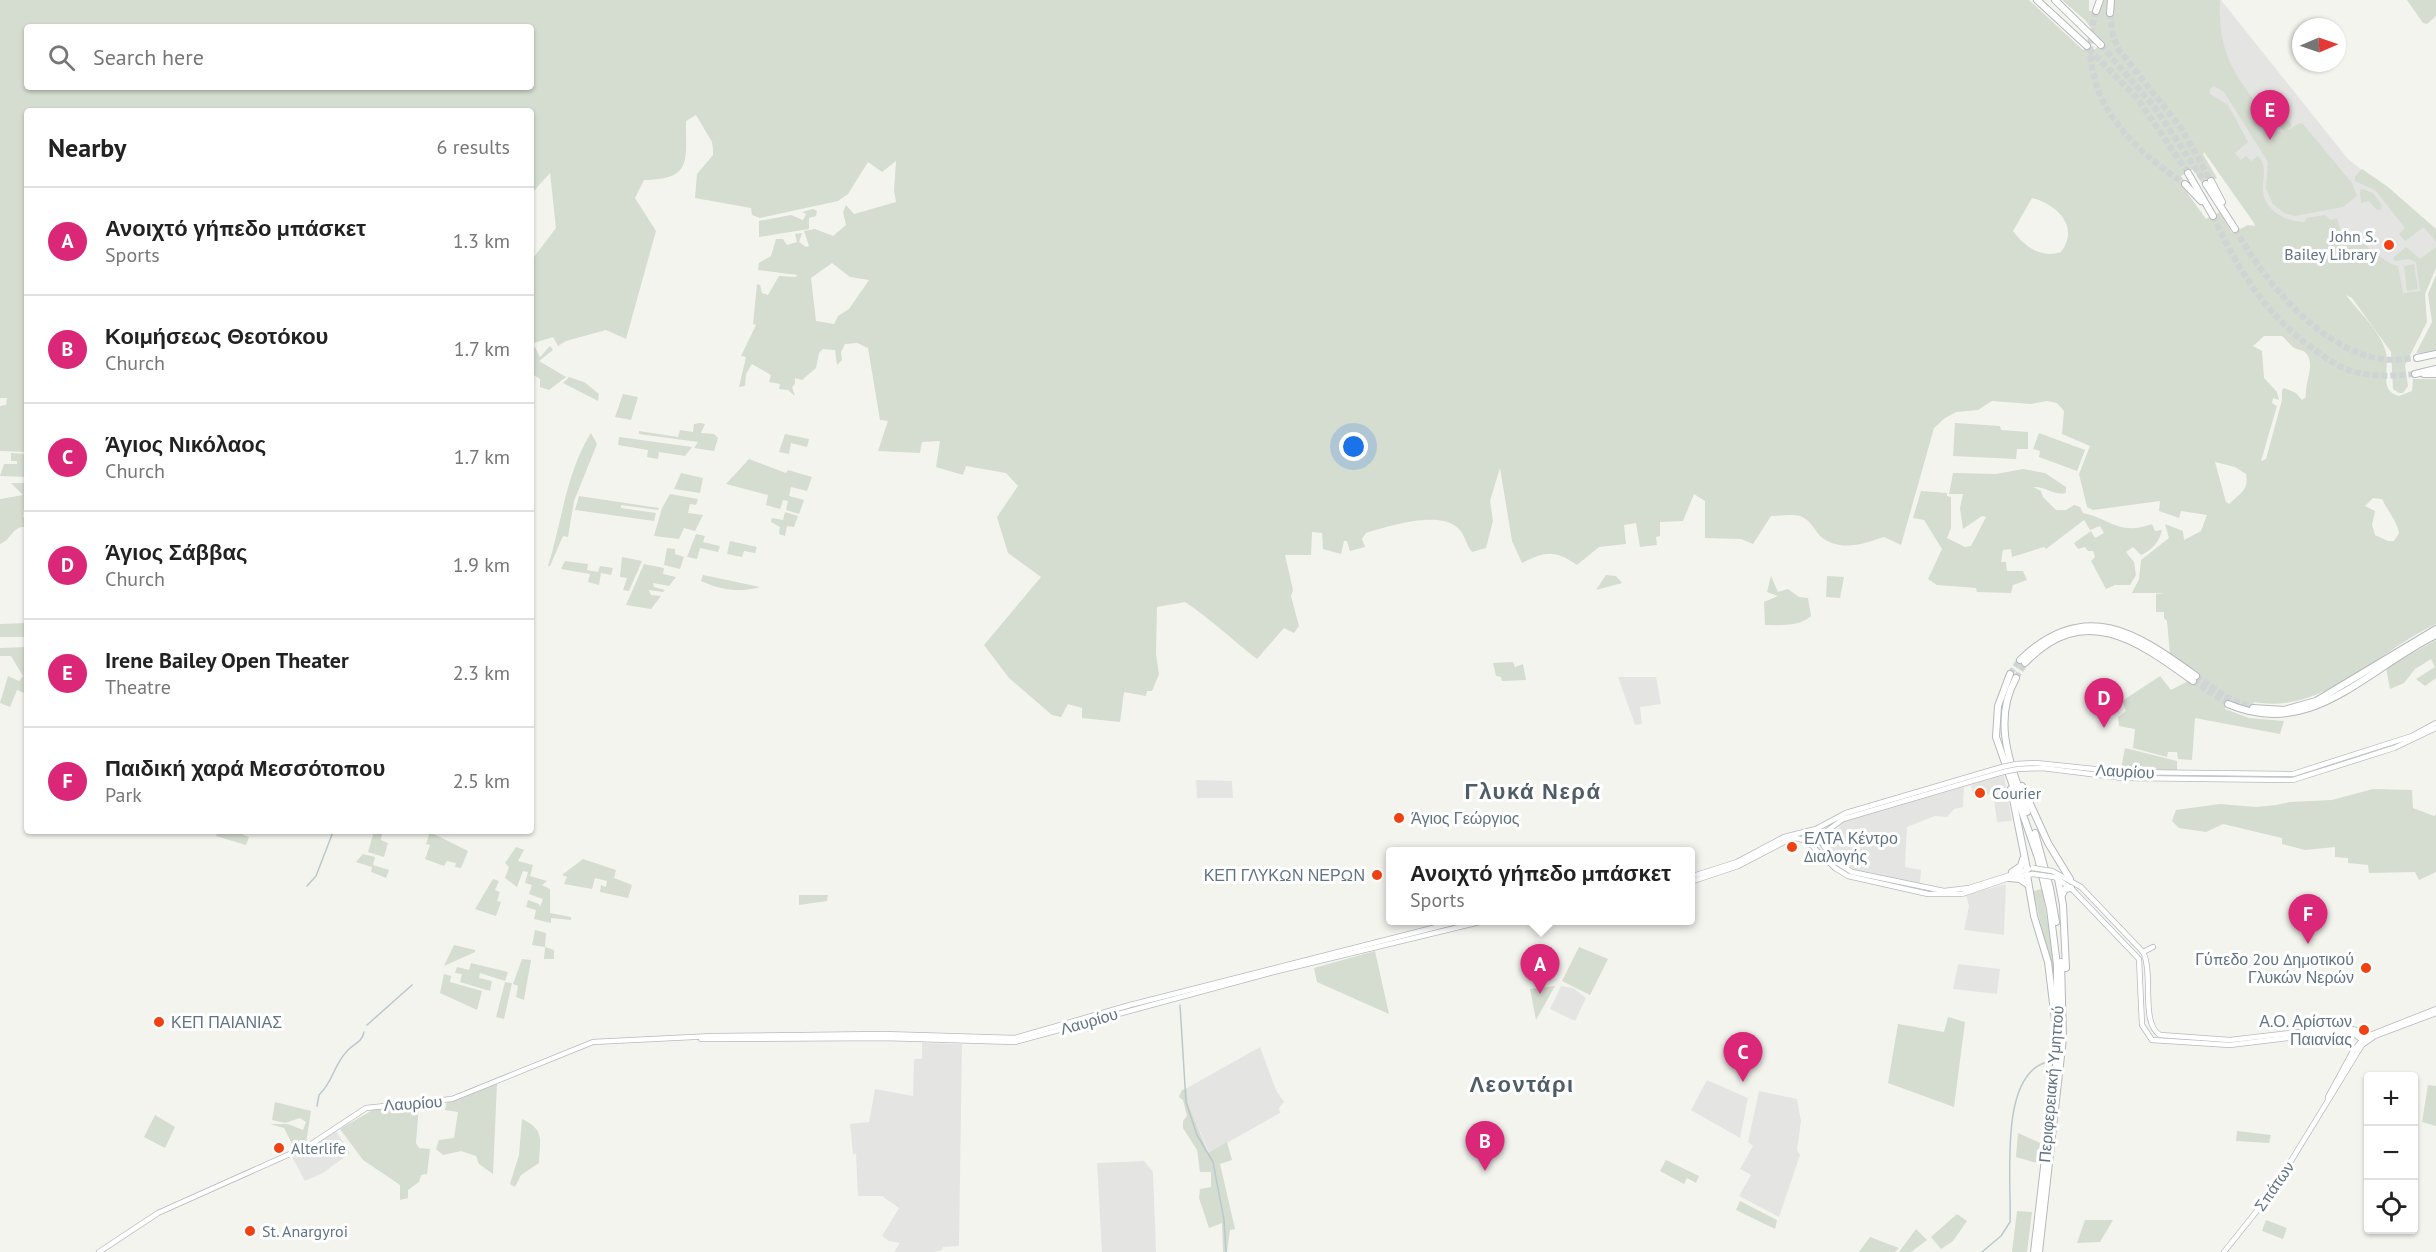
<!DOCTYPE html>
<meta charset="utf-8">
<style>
:root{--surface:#fff;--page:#f2f2f2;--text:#222;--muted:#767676;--line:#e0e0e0;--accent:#db2777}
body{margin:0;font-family:"PT Sans",sans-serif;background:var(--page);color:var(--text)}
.controls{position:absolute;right:18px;bottom:18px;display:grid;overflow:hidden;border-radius:6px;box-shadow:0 2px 4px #0004}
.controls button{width:54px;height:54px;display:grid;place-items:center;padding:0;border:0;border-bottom:2px solid var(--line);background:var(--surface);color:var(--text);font:30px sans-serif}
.compass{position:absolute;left:2292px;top:18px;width:54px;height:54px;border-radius:50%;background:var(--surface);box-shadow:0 2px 4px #0004;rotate:88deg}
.you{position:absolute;left:1354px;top:447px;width:21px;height:21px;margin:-15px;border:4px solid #fff;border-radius:50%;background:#1a73e8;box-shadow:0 0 0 9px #1a73e833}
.badge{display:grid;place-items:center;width:39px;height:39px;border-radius:50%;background:var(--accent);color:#fff;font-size:20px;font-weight:700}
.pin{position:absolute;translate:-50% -50px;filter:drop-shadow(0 2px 3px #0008)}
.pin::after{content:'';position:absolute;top:32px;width:21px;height:18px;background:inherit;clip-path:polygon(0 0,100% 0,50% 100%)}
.popup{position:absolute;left:1386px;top:847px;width:309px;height:78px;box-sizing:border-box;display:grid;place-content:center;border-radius:6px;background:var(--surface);filter:drop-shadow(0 2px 4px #0005);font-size:20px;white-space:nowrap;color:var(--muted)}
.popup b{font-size:22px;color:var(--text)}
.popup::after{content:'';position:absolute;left:50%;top:100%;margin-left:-12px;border:12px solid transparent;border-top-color:var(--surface)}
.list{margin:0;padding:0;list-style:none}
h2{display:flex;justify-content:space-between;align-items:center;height:78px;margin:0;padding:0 24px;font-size:26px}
h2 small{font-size:20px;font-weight:400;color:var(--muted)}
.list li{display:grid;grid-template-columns:39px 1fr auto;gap:18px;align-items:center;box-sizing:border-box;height:108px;padding:0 24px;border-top:2px solid var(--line)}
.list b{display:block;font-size:22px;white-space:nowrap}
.list p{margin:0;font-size:20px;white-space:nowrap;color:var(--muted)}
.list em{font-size:20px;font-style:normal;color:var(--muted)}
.icon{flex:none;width:33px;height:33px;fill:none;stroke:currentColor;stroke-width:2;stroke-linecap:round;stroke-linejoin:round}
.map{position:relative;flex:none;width:2436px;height:1252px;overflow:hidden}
.search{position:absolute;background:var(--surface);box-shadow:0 2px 4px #0004;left:24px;top:24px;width:510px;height:66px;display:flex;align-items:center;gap:15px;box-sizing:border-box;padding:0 21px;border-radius:6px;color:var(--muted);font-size:22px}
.panel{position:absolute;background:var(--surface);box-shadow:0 2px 4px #0004;left:24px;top:108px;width:510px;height:726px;border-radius:6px}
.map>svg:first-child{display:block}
.built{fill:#e4e5e3}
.green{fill:#d5dcd0;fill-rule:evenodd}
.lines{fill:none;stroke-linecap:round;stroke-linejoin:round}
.stream{stroke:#bbc8cd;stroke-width:1.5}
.highway-tunnel{stroke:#cfd4d4;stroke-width:6;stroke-dasharray:6 3;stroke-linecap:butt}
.major-casing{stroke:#b6babe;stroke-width:6}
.highway-casing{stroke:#b5b9bc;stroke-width:8}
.major{stroke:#fff;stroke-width:4.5}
.highway{stroke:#fff;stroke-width:6}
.major-bridge-casing{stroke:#b6babe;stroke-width:6;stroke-linecap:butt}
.major-bridge{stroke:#fff;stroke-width:4.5}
.poi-dot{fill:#f04113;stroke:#fff;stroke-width:2}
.labels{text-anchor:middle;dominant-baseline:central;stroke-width:6;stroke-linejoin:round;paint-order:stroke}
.poi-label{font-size:16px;fill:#617483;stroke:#fff;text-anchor:start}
.street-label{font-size:16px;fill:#617483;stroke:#fff}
.district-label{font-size:22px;font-weight:bold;letter-spacing:1.5px;fill:#4f5d67;stroke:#fff}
</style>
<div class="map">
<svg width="2436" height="1252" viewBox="0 0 2436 1252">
<rect width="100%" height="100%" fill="#f4f4ef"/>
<!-- built -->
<g class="built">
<polygon points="2170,0 2221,0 2348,159 2436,230 2436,267 2426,289 2410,299 2290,231 2232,165"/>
<polygon points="1618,677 1656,677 1661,704 1640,707 1642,724 1635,725"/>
<polygon points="2004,775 2012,821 1997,822 1993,793 1974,798 1971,785"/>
<polygon points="1196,780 1232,781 1233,798 1197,798"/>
<polygon points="1964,787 1963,807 1954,809 1947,817 1935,816 1907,827 1905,867 1921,870 1920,884 1859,872 1841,862 1826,847 1843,822"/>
<polygon points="2006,884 2004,935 1964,930 1969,906 1966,895"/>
<polygon points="1958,964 2000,969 1997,994 1953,989"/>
<polygon points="1561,986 1573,988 1586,998 1575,1021 1550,1009"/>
<polygon points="922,1043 962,1044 959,1246 943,1247 942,1250 934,1252 894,1252 900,1243 889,1241 882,1236 899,1208 882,1196 858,1196 856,1154 853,1154 850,1124 869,1122 875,1089 913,1096 914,1059 922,1059"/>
<polygon points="1260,1047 1276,1090 1284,1102 1279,1108 1280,1113 1209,1153 1188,1103 1187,1088"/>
<polygon points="1707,1080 1748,1098 1740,1138 1691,1110"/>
<polygon points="1759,1091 1797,1099 1801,1121 1797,1150 1800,1155 1779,1217 1739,1196 1751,1175 1740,1169 1753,1146 1748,1142"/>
<polygon points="336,1131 350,1153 323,1173 305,1181 291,1155"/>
<polygon points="1144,1161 1153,1172 1156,1252 1102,1252 1097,1163"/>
</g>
<!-- green -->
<g class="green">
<path d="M0,0H2029L2083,50L2089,45L2094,50L2102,43L2085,20L2062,0H2089V11L2099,12L2102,0H2108V14L2113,13V0H2220C2217,64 2243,83 2278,132H2284L2269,113L2277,106L2292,125L2286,131L2300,123L2303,124L2352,183L2357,196L2343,207L2295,216L2284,213L2273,204L2266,189L2268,162L2224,92L2214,86L2210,89V94L2228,105L2248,142L2235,153L2241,160L2246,156L2251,161L2258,156C2267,166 2263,175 2263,187C2262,209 2285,222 2305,222L2306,218L2325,215L2331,220L2337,218L2341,231L2347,234L2352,231C2360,241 2387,265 2398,266L2403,293L2420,291L2416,262L2409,259L2395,261L2393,258L2406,247L2420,259L2436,247V268L2425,294L2427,322L2405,365L2408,386L2403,393H2399L2393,389L2391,352L2352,298L2346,295C2358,311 2381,332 2386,352C2390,368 2378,391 2399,396L2412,391L2413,379H2436V624C2378,651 2323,715 2254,702L2252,709L2228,701L2225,709L2249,718L2284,721L2280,734L2195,718L2192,760L2178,759L2177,752H2168L2167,757L2133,748L2135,729L2119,726L2118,717L2126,711L2122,701L2160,676L2171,690L2188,681L2192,683L2199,673L2170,654L2167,621L2164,618V612H2156V594L2165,593H2132L2139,579L2141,560L2169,538L2165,524L2183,531L2184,540L2201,531L2207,515L2181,511L2179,518L2159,511L2160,501L2093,510L2087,507L2079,474L2090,446L2062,434L2064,411L2057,403L2047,401L2031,404L1992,401L1978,410L1956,412L1945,418L1934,428L1901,545L1884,537C1864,544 1843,551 1824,539C1814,532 1813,521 1800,516C1791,514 1780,516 1771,516L1753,544L1741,539L1705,538V501L1694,494L1683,521L1660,522V536L1656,537L1657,545L1640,547L1636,523L1624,525L1626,544L1599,547L1577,565C1555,550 1546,551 1522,563L1512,541L1500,468L1490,501L1493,521L1486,548L1472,552C1466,545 1465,534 1458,528C1439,510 1388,526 1366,533L1362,539L1365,547L1350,551L1347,541H1344L1341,554L1323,549L1322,533L1312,532L1311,555H1285L1293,590L1291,596L1299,626L1294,633L1284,628L1257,659C1232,640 1211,619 1185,602L1157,607L1156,654L1159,674L1152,691H1147L1146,696L1124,692L1120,722L1082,718V708L1068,704L1061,717L1052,715L1009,678L984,645L1041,577L1008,553L997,517L1018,486L1006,473L966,466L963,475L936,467L940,441L922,442L920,453L878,451L888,421L880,420L868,348L857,343L845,344L841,352L842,360L837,365L835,350L823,349L819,353L816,368L802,380L795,378V384L792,387L795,396L788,390L779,389L780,384L769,382L771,375L752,364L746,374L745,386L739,387L746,357L741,356L756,325L753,324L757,284L760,285L762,293L768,295L779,276L795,277L798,275L758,270L759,263L771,256L776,239H783L787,245L797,242L795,234L802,233L799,242L806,247L809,246L804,231L815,229L833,236L846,225L843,212L846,205L854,214L896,202L894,191L896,161L882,172L868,162L848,194L838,201L760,218L752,215L751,208L695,198L697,174L713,155V149L712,142L696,115L686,121C685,159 694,180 644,180L635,198L656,231L626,339L606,330L566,341L558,346L553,337L534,343L531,339V261L556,228L550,173L531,194V111H27V452L0,451V406L6,405L7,398H0ZM27,27H531V87H27ZM2204,152L2254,223L2255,226L2248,225L2232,233L2220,212L2206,219L2183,187L2186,183L2181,176L2193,169L2203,185L2217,178L2203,154ZM2032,198C2057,204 2080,227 2061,252C2041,259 2024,246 2013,231ZM832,263L850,277L869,280L849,309L838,316L834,324L816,321L811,278ZM2264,336H2282C2286,339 2289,344 2293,347C2297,350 2302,349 2306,353C2316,365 2304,383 2306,397L2302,400L2296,393L2284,388L2282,390V400L2266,459L2261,461L2277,406L2272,403L2273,398L2279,400L2277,392L2264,378L2262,351L2253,346ZM2215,462L2235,467L2246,474C2249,491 2240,493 2229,504L2226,502ZM2373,498L2382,499C2387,510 2397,521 2399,533L2394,541H2388L2375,535L2372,525L2375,511L2365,506Z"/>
<polygon points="2407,0 2436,0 2436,16 2427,24 2423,23"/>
<polygon points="2362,169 2388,187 2436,229 2436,242 2424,227 2405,241 2399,234 2405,228 2375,190 2355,181 2355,176"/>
<polygon points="2362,189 2373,193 2382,205 2381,209 2377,210 2369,201 2361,203 2360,190"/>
<polygon points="813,209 817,211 816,216 809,218 809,229 759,237 759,221 791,215 803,220 806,214 802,212"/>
<polygon points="2414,264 2418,289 2407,291 2404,266"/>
<polygon points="2436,275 2436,352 2416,353 2432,322 2428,294"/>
<polygon points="550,346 553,350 539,361 566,377 549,390 540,387 540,379 534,375 531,378 531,349 535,347 540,357"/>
<polygon points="569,377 584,382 599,394 598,401 563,383"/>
<polygon points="623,394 638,397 631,420 615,417"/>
<polygon points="700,423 705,424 701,433 714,434 718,438 714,451 694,448 698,442 639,434 639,431 678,437 680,430 693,432 694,424"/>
<polygon points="1955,423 2000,426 2001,430 2028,432 2028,449 2017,449 2016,459 1953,456"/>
<path d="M591,433L597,444L574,501L568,537L563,536L550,566H548C562,522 566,472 591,433Z"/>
<polygon points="2039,433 2085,450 2077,471 2039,457 2040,451 2033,449"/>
<polygon points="785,434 809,439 807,447 791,443 789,454 779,452"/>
<polygon points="619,437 692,447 685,456 659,452 658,459 647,457 648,450 618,445"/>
<polygon points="11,453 27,454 27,477 0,476 4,464 17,464 17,461 11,461"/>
<polygon points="749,459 786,473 788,470 812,477 807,491 791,487 789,496 804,500 799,514 786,510 788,501 783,500 780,509 766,505 768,495 726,484"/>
<path d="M2023,469L2045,473L2066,487V493C2054,496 2045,486 2033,487L2041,491L2043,497L2056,510H2066L2074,505L2080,507L2083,513C2111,519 2119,536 2152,524L2155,531L2162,530C2160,541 2151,551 2141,555L2133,547L2126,552L2134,562L2136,575L2130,585H2115L2106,589L2091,561L2095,557L2093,551H2088L2085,547L2078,549L2074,543L2091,531L2095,538L2104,533L2100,526L2090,530L2084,520L2046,549L2044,547L2012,557L2011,549L2003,550L2001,562H2006L2007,571H2023L2027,580L2013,585L2011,593L1977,592L1976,588L1937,585L1928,579L1942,549L1924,520L1913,518L1921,491L1947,493V496L1951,497V528L1947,538L1965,547L1971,546L1986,517L1982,516L1963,529L1960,508L1963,494H1949L1953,473L1996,474Z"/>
<polygon points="681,473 703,478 700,493 674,489"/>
<path d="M11,483H27V508H24L23,517H27V527C12,525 12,540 0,544V499L23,495Z"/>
<polygon points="670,494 698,499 696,505 690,504 688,513 703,515 695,531 684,528 679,539 654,536 662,508"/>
<polygon points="579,496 659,508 658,510 621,505 621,508 656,513 654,521 575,510"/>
<polygon points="785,512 798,516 794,527 787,526 785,536 779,534 780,527 771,522 772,518 783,520"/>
<polygon points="696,534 705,536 703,542 720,546 718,552 700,548 697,559 687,557"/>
<polygon points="730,541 757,547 755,553 744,551 742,557 727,554"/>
<polygon points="667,548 675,549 675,554 684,557 680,569 664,565"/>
<polygon points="622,557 642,561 629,591 623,590 627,578 620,577"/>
<polygon points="565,561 588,564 587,570 598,572 600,566 613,568 611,575 601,573 599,585 588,582 590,574 561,569"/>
<polygon points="644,564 664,568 663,574 676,577 669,586 653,583 654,587 665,590 663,592 649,590 651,595 661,596 651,609 626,605"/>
<path d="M703,575L760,587C739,593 721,590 701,581Z"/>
<polygon points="1606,575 1616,576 1622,583 1596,590"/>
<path d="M1771,576L1778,592L1788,589L1799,597L1808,598L1811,616C1799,627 1780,625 1765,625L1764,602L1778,596L1767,592Z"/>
<polygon points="1827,576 1844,577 1840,598 1826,597"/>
<polygon points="27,623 27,637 0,637 0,624"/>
<polygon points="2436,640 2436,678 2425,686 2416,679 2435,667 2431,659 2415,669 2404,683 2390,689 2386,668"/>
<polygon points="27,647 27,694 17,690 10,707 0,703 8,676 19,681 23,676 11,656 0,656 0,648"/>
<polygon points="1513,662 1515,667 1523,664 1526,680 1502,681 1501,677 1496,676 1493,663"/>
<polygon points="2125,748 2177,761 2177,770 2121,769"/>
<polygon points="2373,789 2412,790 2413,808 2434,816 2436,814 2436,872 2419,880 2415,872 2369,873 2368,865 2348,863 2348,858 2335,857 2335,847 2305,850 2282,844 2282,838 2223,824 2206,832 2179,828 2172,821 2176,810 2220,804 2256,807 2276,805 2290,802 2332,800"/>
<polygon points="218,831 244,831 243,835 249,837 246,845 216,836"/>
<polygon points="374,831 382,834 381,840 388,843 384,857 368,852"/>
<polygon points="430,832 468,851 461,868 455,867 456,863 447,861 444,866 425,859 430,845 426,844"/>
<polygon points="516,847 524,850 518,861 533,865 530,876 547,881 542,885 550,889 550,913 571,917 571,920 551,918 551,923 534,919 536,910 526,907 528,900 539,904 540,907 543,899 529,894 532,885 525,883 528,872 523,871 517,887 505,878 509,867 505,863"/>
<polygon points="363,854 375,857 373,865 389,870 386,878 371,872 372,867 356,862"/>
<polygon points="583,859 616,870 614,878 632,885 628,898 600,892 601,885 606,887 607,881 595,878 592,889 564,884 567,877 562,875"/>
<polygon points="493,879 499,881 495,890 500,892 497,901 501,902 496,916 475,909"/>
<polygon points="2042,889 2054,959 2056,1007 2048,954 2033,891"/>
<polygon points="799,895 828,895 827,901 799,905"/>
<polygon points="535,930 546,933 545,947 554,950 554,959 544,959 545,947 532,945"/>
<polygon points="454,945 475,950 475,952 444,966"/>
<polygon points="1579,947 1608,959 1590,995 1562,981"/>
<polygon points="1375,951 1389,1014 1317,982 1314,968"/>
<polygon points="522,959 531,960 524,1000 516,997 518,986 513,984"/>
<polygon points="471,963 508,972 505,981 480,973 479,978 492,981 490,991 460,982 462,974 455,973 457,967 469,970"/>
<polygon points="444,974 451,976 450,982 482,991 477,1010 440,993"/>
<polygon points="505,982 512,983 504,1019 496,1017"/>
<polygon points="1555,986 1536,1020 1530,989"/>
<polygon points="1948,1017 1965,1022 1954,1107 1888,1083 1898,1024 1944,1032"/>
<polygon points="496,1083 497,1084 493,1174 479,1164 476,1156 461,1151 443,1155 436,1149 439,1140 454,1138 458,1112 445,1110 447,1102"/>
<polygon points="2428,1085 2436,1086 2436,1126 2422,1122"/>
<polygon points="1187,1088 1188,1103 1208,1153 1227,1142 1232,1160 1220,1164 1235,1229 1230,1230 1227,1252 1223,1252 1222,1223 1209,1228 1199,1198 1200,1189 1211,1187 1211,1172 1200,1172 1197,1150 1183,1128 1183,1121 1187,1116 1183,1100 1179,1097 1182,1090"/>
<polygon points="275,1102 311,1111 306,1143 294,1148 284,1128 270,1124 288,1124 303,1130 306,1122 300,1118 285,1123 272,1120"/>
<polygon points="419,1104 416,1143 419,1148 430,1149 427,1174 421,1175 419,1182 408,1190 408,1198 400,1200 400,1185 363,1160 340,1129 376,1108"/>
<polygon points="155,1115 175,1127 165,1148 144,1137"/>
<path d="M522,1119C545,1130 540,1139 539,1163L521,1175L515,1187L510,1184L519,1155Z"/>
<polygon points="2237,1131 2271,1135 2269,1143 2236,1141"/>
<polygon points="2018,1133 2040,1143 2037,1163 2016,1157"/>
<polygon points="1666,1160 1699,1176 1696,1183 1687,1178 1684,1184 1660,1171"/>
<polygon points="1740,1201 1777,1220 1775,1229 1736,1210"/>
<polygon points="2017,1211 2032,1212 2027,1252 2012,1252"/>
<polygon points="1957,1214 1967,1221 1953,1241 1941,1249 1931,1237"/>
<polygon points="2085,1220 2113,1220 2100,1242 2077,1243"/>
<polygon points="2266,1220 2287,1228 2283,1239 2262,1231"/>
<polygon points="1916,1229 1927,1240 1911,1252 1899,1252"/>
<polygon points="1870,1237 1899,1248 1895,1252 1859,1252"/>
</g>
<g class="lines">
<!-- stream -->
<g class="stream">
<polyline points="307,886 316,876 333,832"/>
<polyline points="1180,1005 1186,1102 1197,1135 1213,1162 1224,1220 1226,1252"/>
<polyline points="367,1025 412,985"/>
<path d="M317,1106L319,1095C334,1081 333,1065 348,1050C355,1043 362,1042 364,1032"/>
<path d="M1982,1252L2001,1236L2010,1222C2012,1182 1998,1075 2047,1062"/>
</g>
<!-- highway-tunnel -->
<g class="highway-tunnel">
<path d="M2096,11C2073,90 2124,143 2185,184"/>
<polyline points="2110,13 2113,36 2119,50 2181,128 2211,181"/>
<polyline points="2101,45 2156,109 2206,184"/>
<polyline points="2089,49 2137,98 2188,173"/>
<path d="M2213,216C2237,268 2266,316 2315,350C2327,359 2340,368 2355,372C2374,377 2395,376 2415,374"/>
<path d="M2235,229C2264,280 2318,348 2380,359C2392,361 2405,359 2417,358"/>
<polyline points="2010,674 2020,660"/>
<polyline points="2196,676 2226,697 2253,708"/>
<polyline points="2016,678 2025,663"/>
<polyline points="2193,681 2228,704"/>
</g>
<!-- major casing -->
<g class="major-casing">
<g id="major">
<polyline points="2016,764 2036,763 2123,772 2293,774 2412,736 2436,723"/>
<polyline points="2018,769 2042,768 2123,778 2293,780 2394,748 2436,728"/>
<polyline points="1822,843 1833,860 1852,872 1944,891 1969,888 2029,869"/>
<polyline points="1822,843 1827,831 1843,819 2003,772"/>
<path d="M2052,871L2081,887L2143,952C2154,974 2140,1023 2160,1035L2230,1040L2344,1027L2356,1030L2368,1040"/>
<polyline points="1690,877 1737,862 1784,837 1816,829 1846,813 2002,767"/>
<polyline points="2056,878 2071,888 2139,959 2142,1025 2152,1040 2230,1045 2344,1031 2354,1034 2365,1042"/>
<polyline points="1690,882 1738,866 1786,841 1796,838 1807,841 1835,868 1848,876 1928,894 1962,894 2009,878 2033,874"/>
<polyline points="2143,952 2153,947"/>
<polyline points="701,1039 884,1038 1015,1042 1266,974 1488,920"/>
<polyline points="2328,1097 2353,1051 2365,1037 2436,1009"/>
<polyline points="99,1252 158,1213 310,1145 366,1108 452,1099 593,1042 713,1036 883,1034 1015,1038 1130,1005 1464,920"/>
<polyline points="2224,1252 2272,1192 2362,1045 2375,1036 2436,1013"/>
</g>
</g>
<!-- highway casing -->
<g class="highway-casing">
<g id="highway">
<polyline points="2037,0 2087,46"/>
<polyline points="2055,0 2101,45"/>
<polyline points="2096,11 2100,0"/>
<polyline points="2110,13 2111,0"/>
<polyline points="2188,173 2213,216"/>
<polyline points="2211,181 2222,202"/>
<polyline points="2185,184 2201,201"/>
<polyline points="2206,184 2235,229"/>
<polyline points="2417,358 2436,354"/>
<polyline points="2415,374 2436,369"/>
<polyline points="2424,374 2436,374"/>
<path d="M2020,660C2084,598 2136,632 2196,676"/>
<path d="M2025,663C2084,601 2138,641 2193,681"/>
<polyline points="2010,674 1998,706 1996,737 2038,858 2050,909 2057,965 2056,1065 2034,1252"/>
<path d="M2016,678C1991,723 2012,767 2027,812"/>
<path d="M2228,704C2311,740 2365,670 2436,635"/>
<polyline points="2253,708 2284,710 2316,701 2436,629"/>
<polyline points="2022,786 2048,843 2070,879"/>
<polyline points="2011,789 2027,869"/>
<polyline points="2035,833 2050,888 2056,922"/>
<polyline points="2012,872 2021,866 2023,859"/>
<polyline points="2027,875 2034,916 2048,962 2055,1020"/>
<polyline points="2009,878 2020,879 2027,884"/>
<polyline points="2058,879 2063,905 2066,968"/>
<polyline points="2062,895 2065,889 2071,888"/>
<polyline points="2039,1252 2063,1038 2061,962"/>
</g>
</g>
<!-- major -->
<use href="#major" class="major"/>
<!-- highway -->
<use href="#highway" class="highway"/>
<!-- major-bridge casing -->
<g class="major-bridge-casing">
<g id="major-bridge">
<polyline points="2002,767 2016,764"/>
<polyline points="2003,772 2018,769"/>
<polyline points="2033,868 2052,871"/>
<polyline points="2033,874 2054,877"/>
</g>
</g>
<!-- major-bridge -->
<use href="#major-bridge" class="major-bridge"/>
</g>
<!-- markers -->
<g class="poi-dot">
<circle cx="2389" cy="245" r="6"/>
<circle cx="1980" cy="793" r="6"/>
<circle cx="1399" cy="818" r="6"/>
<circle cx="1792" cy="847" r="6"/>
<circle cx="1377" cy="875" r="6"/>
<circle cx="2366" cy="968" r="6"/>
<circle cx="159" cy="1022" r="6"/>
<circle cx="2364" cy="1030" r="6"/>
<circle cx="279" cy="1148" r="6"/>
<circle cx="250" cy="1231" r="6"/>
</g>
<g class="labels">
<!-- poi labels -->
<g class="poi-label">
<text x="2377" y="236" text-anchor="end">John S.<tspan x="2377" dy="18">Bailey Library</tspan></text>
<text x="1992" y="793">Courier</text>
<text x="1411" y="818">Άγιος Γεώργιος</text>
<text x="1804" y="838">ΕΛΤΑ Κέντρο<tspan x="1804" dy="18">Διαλογής</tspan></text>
<text x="1365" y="875" text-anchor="end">ΚΕΠ ΓΛΥΚΩΝ ΝΕΡΩΝ</text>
<text x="2354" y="959" text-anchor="end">Γύπεδο 2ου Δημοτικού<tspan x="2354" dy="18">Γλυκών Νερών</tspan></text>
<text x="2352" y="1021" text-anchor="end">Α.Ο. Αρίστων<tspan x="2352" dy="18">Παιανίας</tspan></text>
<text x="171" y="1022">ΚΕΠ ΠΑΙΑΝΙΑΣ</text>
<text x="291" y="1148">Alterlife</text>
<text x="262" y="1231">St. Anargyroi</text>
</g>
<!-- street labels -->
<g class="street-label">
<text transform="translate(2125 771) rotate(3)">Λαυρίου</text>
<text transform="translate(1089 1021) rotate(-16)">Λαυρίου</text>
<text transform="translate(2051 1084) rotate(-85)">Περιφερειακή Υμηττού</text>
<text transform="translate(413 1103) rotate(-4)">Λαυρίου</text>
<text transform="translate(2274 1186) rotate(-55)">Σπάτων</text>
</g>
<!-- district labels -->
<g class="district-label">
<text x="1533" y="791">Γλυκά Νερά</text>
<text x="1522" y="1084">Λεοντάρι</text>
</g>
</g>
</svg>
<div class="controls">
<button>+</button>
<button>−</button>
<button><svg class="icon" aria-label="locate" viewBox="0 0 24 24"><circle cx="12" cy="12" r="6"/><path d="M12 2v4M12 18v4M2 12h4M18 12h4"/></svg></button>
</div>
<svg class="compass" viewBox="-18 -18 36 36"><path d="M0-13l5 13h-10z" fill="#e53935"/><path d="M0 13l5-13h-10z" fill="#767676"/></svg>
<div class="you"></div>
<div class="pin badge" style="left:1540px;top:994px">A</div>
<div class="popup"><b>Ανοιχτό γήπεδο μπάσκετ</b>Sports</div>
<div class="pin badge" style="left:1485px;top:1171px">B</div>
<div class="pin badge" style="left:1743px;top:1082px">C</div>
<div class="pin badge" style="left:2104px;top:728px">D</div>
<div class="pin badge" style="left:2270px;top:140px">E</div>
<div class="pin badge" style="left:2308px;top:944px">F</div>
<div class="search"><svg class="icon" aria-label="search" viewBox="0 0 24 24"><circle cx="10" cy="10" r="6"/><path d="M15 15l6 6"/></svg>Search here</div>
<section class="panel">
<h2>Nearby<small>6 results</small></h2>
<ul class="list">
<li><span class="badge">A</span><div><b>Ανοιχτό γήπεδο μπάσκετ</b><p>Sports</p></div><em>1.3 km</em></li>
<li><span class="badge">B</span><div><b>Κοιμήσεως Θεοτόκου</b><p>Church</p></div><em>1.7 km</em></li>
<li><span class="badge">C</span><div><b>Άγιος Νικόλαος</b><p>Church</p></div><em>1.7 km</em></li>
<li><span class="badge">D</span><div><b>Άγιος Σάββας</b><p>Church</p></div><em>1.9 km</em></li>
<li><span class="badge">E</span><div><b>Irene Bailey Open Theater</b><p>Theatre</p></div><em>2.3 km</em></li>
<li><span class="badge">F</span><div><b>Παιδική χαρά Μεσσότοπου</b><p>Park</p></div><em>2.5 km</em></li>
</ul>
</section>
</div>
